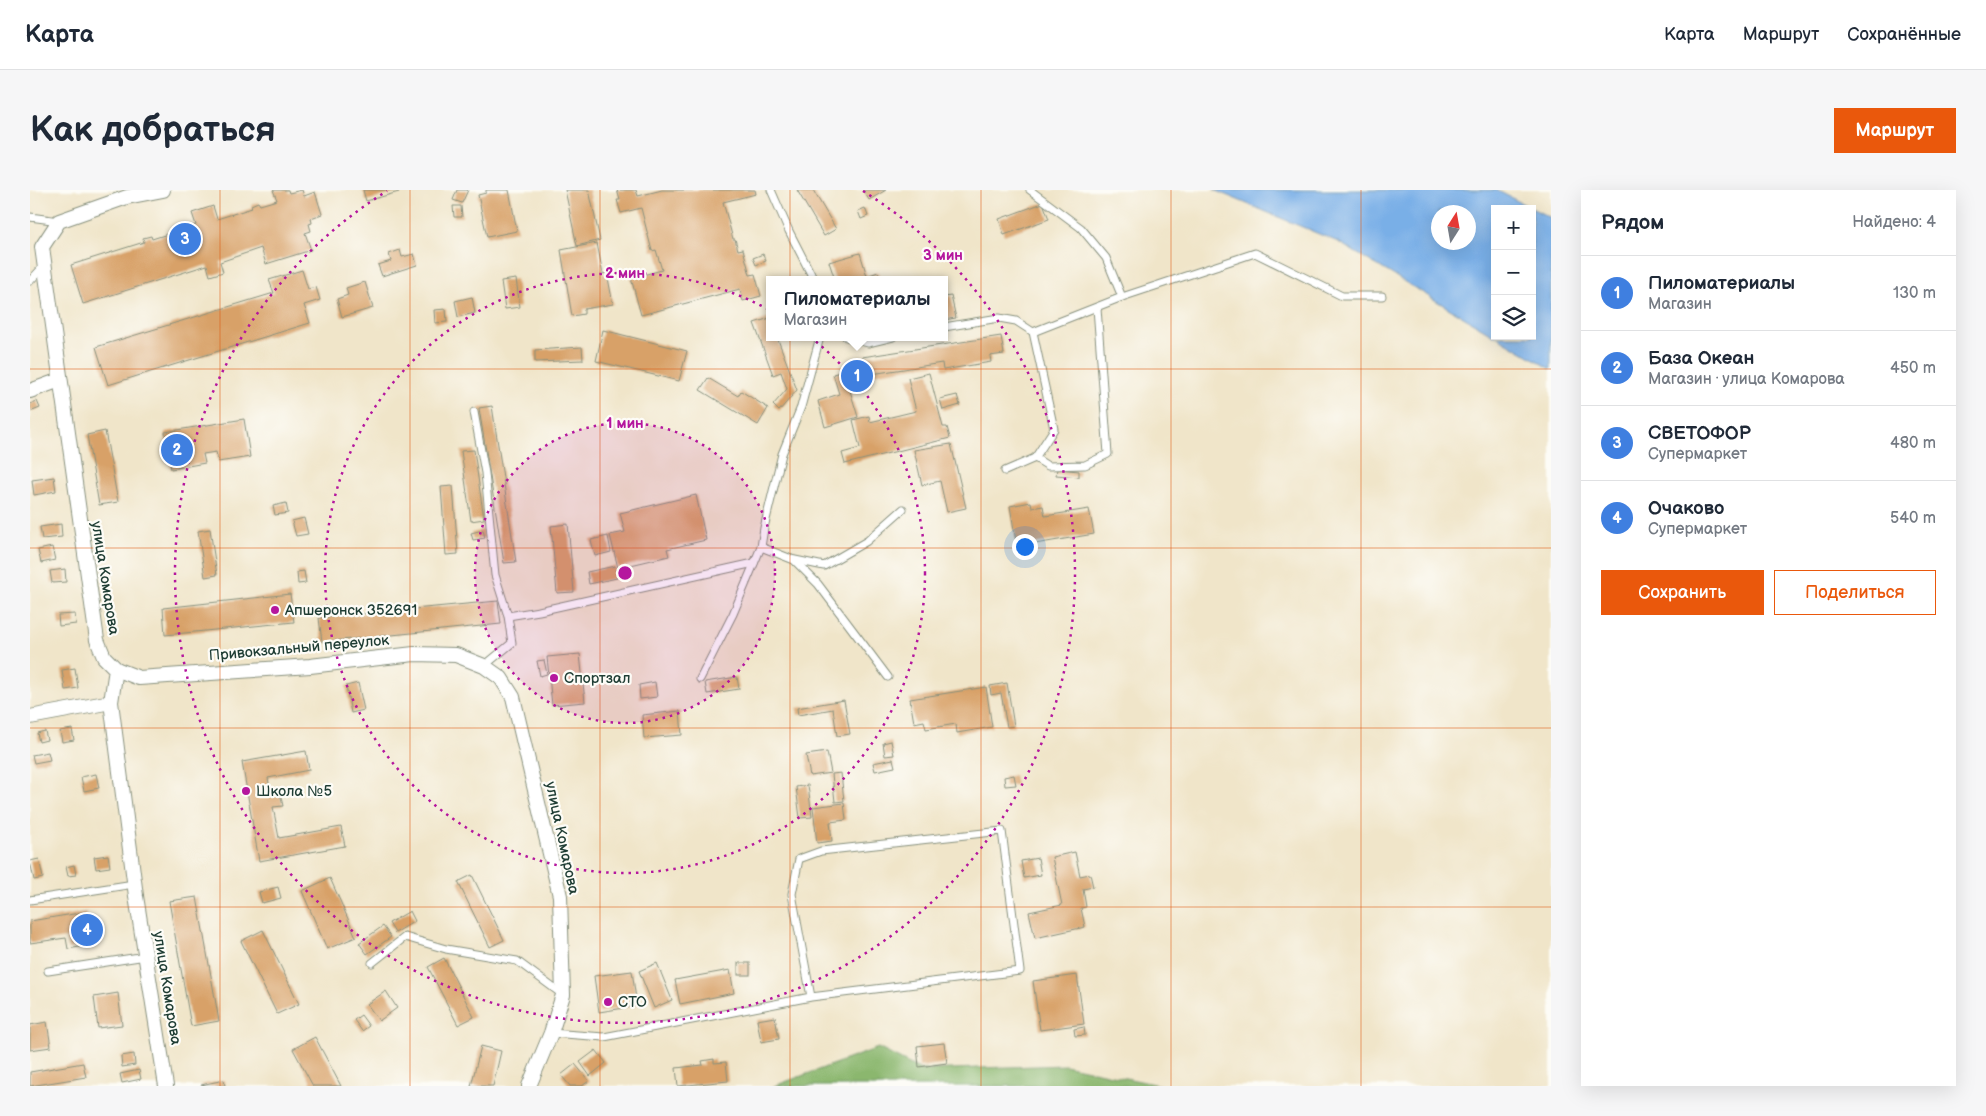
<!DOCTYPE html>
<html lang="ru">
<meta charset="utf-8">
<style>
:root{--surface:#fff;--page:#f6f6f7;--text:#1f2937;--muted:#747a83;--line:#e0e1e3;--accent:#ea580c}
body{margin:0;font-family:"Balsamiq Sans",sans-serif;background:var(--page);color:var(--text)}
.controls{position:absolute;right:15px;top:15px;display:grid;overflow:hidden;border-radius:0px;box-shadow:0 5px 20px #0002}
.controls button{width:45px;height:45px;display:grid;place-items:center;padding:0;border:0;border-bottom:1px solid var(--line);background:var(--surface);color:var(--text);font:25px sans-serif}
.compass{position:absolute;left:1401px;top:15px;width:45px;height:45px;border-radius:50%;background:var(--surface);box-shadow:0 5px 20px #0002;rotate:11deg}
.you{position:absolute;left:994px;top:356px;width:18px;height:18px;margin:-12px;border:4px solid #fff;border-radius:50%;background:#1a73e8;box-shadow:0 0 0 8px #1a73e833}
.badge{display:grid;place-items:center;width:32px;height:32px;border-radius:50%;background:var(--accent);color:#fff;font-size:16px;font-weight:700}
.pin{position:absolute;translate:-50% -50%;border:2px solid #fff;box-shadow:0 1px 5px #0006}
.popup{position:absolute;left:736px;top:86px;width:182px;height:65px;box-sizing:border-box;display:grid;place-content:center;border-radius:0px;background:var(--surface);filter:drop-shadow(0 1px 4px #0005);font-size:16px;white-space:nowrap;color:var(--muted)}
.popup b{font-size:19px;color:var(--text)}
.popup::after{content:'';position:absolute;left:50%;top:100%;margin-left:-10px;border:10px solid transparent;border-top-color:var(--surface)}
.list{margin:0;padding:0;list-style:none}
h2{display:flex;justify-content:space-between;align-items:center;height:65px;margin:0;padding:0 20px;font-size:21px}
h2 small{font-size:16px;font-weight:400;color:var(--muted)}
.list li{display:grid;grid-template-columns:32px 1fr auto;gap:15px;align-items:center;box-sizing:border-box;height:75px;padding:0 20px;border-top:1px solid var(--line)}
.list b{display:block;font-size:19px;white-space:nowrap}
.list p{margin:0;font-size:16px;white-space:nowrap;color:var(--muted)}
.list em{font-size:16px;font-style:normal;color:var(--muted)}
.actions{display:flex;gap:10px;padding:15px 20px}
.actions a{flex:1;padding:11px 0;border:1px solid var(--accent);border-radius:0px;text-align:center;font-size:18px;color:var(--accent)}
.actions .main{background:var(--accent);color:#fff}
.icon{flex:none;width:28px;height:28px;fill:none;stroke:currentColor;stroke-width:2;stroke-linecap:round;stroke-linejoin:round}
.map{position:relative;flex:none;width:1521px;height:896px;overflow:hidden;border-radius:0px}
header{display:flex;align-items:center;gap:30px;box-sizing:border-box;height:70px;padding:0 25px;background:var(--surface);border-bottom:1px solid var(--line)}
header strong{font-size:24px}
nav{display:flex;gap:28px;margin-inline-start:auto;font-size:18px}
.intro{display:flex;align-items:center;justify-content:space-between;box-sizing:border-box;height:120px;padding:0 30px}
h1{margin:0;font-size:35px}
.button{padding:12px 22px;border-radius:0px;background:var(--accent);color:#fff;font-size:18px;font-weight:700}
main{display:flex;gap:30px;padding:0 30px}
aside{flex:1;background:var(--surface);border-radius:0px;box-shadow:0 5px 20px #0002}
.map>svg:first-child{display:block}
.forest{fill:#8bb76e;stroke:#557a51}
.water{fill:#79afe7;stroke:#4c768e;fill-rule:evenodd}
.building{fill:#d8a168}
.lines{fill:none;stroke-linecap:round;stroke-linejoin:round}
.lane-casing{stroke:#88917e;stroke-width:9}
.street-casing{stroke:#88917e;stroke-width:16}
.lane{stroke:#fff;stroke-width:7}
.street{stroke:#fff;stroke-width:14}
.grid{fill:none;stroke:#de580e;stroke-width:1;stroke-opacity:0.55}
.ring{fill:none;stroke:#b5179e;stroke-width:2.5;stroke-dasharray:2.5 5}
.poi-dot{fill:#b5179e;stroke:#fdfcf7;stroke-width:2}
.labels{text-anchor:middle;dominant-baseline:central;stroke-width:4.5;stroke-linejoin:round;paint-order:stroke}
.street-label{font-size:15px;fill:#1f3d34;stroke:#fdfcf7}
.poi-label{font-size:15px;fill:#1f3d34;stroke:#fdfcf7;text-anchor:start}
.centre{fill:#b5179e;stroke:#fdfcf7;stroke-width:2.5}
.ring-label{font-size:15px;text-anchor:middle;font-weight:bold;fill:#b5179e;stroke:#fdfcf7;stroke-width:4.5;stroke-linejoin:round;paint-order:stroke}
</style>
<header>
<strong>Карта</strong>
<nav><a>Карта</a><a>Маршрут</a><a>Сохранённые</a></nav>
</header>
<div class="intro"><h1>Как добраться</h1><a class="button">Маршрут</a></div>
<main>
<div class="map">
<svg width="1521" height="896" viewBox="0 0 1521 896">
<rect width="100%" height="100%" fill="#fdfcf7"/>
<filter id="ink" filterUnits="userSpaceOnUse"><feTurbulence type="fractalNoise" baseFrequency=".02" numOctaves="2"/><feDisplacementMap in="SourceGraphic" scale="10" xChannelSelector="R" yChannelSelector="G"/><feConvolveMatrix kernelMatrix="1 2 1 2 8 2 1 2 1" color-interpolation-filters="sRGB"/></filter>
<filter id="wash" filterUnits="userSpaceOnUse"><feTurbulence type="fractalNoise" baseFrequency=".0096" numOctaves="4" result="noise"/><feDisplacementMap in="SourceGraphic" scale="20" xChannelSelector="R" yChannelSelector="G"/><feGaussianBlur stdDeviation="1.12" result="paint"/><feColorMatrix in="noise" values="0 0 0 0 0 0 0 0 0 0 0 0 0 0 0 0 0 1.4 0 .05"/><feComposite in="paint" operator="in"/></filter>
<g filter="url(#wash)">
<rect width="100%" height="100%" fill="#f0e5c9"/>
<!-- forest -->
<polygon class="forest" points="848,858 891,880 1035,875 1133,896 744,896"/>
<!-- water -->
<path class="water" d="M1184,0H1466L1521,28V179L1466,146H1502V19H1465V146L1308,52ZM1408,22H1438V52H1408Z"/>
<g id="blocks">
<!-- building -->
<g class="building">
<polygon points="243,0 258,0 259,3 272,0 274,6 285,2 292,24 281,28 282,33 279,34 281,41 275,43 281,60 236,74 231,58 190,72 193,82 180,86 177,75 53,114 41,75 114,52 113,48 121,46 122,49 166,35 162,23 183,16 187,29 222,18 221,15 228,12 230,15 247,10"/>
<polygon points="333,0 368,0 369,2 336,11"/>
<polygon points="427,0 438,0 432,13 423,10"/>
<polygon points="456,0 479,0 487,41 457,47 448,5 456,3"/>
<polygon points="535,0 559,0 570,50 547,56"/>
<polygon points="587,0 606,0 608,6 632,0 725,0 726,4 693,12 703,49 705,49 708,60 713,59 720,85 725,84 731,106 713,111 710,99 611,125 601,88 632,80 626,60 622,61 611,18 591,23 587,10 590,10"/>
<polygon points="767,0 783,0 806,39 794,46"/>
<polygon points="833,0 856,0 839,10"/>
<polygon points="1013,13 1019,29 974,45 969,29"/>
<polygon points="423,16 431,16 432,27 424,27"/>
<polygon points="835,18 838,26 831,29 828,21"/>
<polygon points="567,53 573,84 577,83 583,114 554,119 554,124 542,126 531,60"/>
<polygon points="370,60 372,67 384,64 387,75 352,86 348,75 361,71 359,64"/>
<polygon points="830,63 837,86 848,82 850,90 805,90 799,72"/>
<polygon points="733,64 736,71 726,75 723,68"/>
<polygon points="272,80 278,99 286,97 290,110 274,115 280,133 78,195 66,157 244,103 239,90"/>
<polygon points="486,89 490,117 475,119 471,91"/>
<polygon points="335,92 343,118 312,127 307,109 318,105 316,98"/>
<polygon points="921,106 926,128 914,130 914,107"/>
<polygon points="442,107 445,123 428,127 425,111"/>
<polygon points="416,119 417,132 405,133 404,120"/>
<polygon points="740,128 740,147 747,147 767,200 749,221 743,215 757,199 751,182 743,185 724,133"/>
<polygon points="573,140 657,161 649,191 566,171"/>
<polygon points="971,146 974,164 960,166 961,172 913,180 912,173 835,185 832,167"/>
<polygon points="552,157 553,170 505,172 505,160"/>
<polygon points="814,181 828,227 795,237 788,211 809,204 803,184"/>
<polygon points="899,183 913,237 917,237 920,248 815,274 812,263 830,258 823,230 839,226 840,232 886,221 878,188"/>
<polygon points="678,188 708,206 711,201 738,218 728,235 670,200"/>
<polygon points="927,205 930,215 913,220 910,209"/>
<polygon points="7,211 10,218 0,222 0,214"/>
<polygon points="462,216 486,372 474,373 449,218"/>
<polygon points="214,229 220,267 188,272 186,262 173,264 175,273 141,279 135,242"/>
<polygon points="75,241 88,312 69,315 57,245"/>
<polygon points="921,254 936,318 917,322 910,291 892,295 884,260"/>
<polygon points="444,260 454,329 441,331 431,261"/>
<polygon points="1027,279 1049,281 1049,287 1026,285"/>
<polygon points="24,287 26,301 4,305 2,290"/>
<polygon points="423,296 428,364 416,365 411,297"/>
<polygon points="666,305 676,350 637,359 639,366 588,378 580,345 595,342 590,323"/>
<polygon points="1001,312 1002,318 1013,316 1015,326 1059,319 1064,344 987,357 980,316"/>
<polygon points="256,313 258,323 245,325 243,316"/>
<polygon points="274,328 278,344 266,346 262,331"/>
<polygon points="31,334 32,347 12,349 10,337"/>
<polygon points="538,334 544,402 527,403 521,336"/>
<polygon points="180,339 187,385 175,387 168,341"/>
<polygon points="453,340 455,348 443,350 441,343"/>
<polygon points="578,346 581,362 565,366 561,350"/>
<polygon points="22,357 25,370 11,373 8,360"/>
<polygon points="585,376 587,388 559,394 557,382"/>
<polygon points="35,379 36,392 22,393 20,381"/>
<polygon points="274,381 276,393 268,394 267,382"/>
<polygon points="260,404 264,432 135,445 133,418"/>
<polygon points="468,411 471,434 292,452 289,428"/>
<polygon points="45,424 46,434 29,436 28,425"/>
<polygon points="550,464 555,512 522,515 517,467"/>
<polygon points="514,470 517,484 510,486 507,471"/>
<polygon points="45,478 48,498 35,500 32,480"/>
<polygon points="707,487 709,499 677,504 675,492"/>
<polygon points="625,492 627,507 610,509 609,495"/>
<polygon points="328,493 334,520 321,523 316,496"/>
<polygon points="977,493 984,536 977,537 971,503 961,505 960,496"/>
<polygon points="956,497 962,537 927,543 926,534 896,539 894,531 884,533 880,509"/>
<polygon points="814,510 820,544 807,546 803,519 768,525 767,518"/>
<polygon points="650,521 652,545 614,548 612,525"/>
<polygon points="42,539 44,550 32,552 30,541"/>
<polygon points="15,541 17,550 9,552 7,543"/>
<polygon points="861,551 864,565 855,566 853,553"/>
<polygon points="276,561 279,580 238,588 241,605 250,603 253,616 243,617 249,648 311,637 315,656 229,671 212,572"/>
<polygon points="18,562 20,570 4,573 2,565"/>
<polygon points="797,562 801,583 780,586 776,565"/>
<polygon points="863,569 865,577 845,581 843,573"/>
<polygon points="811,583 814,611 805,612 802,584"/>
<polygon points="66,584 69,598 54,601 51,587"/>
<polygon points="984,585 986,595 975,596 974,587"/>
<polygon points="778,595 782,627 770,628 766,597"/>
<polygon points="814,613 816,630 800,632 802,651 787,653 783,617"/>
<polygon points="1045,662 1050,686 1060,684 1063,697 1053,699 1056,717 1051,718 1055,737 1005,748 999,722 1032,715 1022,667"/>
<polygon points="78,665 80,677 66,679 64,667"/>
<polygon points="1008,668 1011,685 994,688 991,671"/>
<polygon points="9,669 13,688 4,690 0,671"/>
<polygon points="44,675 46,685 38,686 36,677"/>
<polygon points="442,685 474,750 460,757 428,692"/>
<polygon points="300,688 326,747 297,759 272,701"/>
<polygon points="248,697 251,708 232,713 229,702"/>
<polygon points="167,707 189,831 161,836 139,711"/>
<polygon points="380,721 385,731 365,743 359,733"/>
<polygon points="56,722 61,755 38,759 36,748 0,753 0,731"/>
<polygon points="353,736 361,747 337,764 329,753"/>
<polygon points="233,740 269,814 247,824 211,751"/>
<polygon points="414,768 444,827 428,835 398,777"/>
<polygon points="627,773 642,810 624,818 609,781"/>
<rect x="708" y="773" width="12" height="12"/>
<polygon points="700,780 704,803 650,814 645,790"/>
<polygon points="602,781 607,816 569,822 564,786"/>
<polygon points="1047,785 1054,834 1010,840 1003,791"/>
<polygon points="356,801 367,818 349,831 337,814"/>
<polygon points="88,803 92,835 68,838 64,807"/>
<polygon points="331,825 339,836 332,841 324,830"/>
<polygon points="745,827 749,849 731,852 727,830"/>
<polygon points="17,832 21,857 0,860 0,835"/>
<polygon points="1054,837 1055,845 1045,846 1044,839"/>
<polygon points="285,847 311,896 283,896 263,859"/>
<polygon points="914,853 917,873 889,877 887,856"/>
<polygon points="451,856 471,861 463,896 441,896"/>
<polygon points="566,860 576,873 560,886 550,872"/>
<polygon points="104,864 105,875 92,877 91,866"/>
<polygon points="684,869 684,873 696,872 698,891 648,896 646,878 673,875 672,871"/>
<polygon points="53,873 56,887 0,896 0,882"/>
<polygon points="545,874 559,891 552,896 540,896 531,885"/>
<polygon points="109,880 111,889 92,893 90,884"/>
<polygon points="194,890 195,896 171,896 171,895"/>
</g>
</g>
</g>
<g filter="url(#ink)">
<use href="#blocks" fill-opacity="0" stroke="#88917e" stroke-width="1"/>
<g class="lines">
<!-- lane casing -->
<g class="lane-casing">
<g id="lane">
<polyline points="741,0 759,41 784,90"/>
<polyline points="1000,0 1051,38 1076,68 1092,107"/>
<polyline points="0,27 29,31"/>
<polyline points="0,91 14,76"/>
<polyline points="914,137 969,128 986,131 1003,142 1092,107 1225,63 1312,106 1352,106"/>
<polyline points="1003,142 1024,239 1005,268"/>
<polyline points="816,147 838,153 863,147"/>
<polyline points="444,222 455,283 465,385 478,426"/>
<polyline points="975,281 1005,268 1018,276 1055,275 1078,264 1067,118"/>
<polyline points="731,357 764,370 788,394 858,487"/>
<polyline points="765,370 794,376 837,351 873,319"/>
<polyline points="454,476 482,453 478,426 509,421 724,373"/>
<polyline points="670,489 703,424 731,357 734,338 752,264 771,217 790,147"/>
<polyline points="0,710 104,694"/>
<polyline points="342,773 375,747 416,759 487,771 533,805"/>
<polyline points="18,781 116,766"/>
<polyline points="521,843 574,847 781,807 990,781 972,641 791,661 769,669 762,704 781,807"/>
</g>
</g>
<!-- street casing -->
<g class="street-casing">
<g id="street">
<polyline points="133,0 97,7 29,31 12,57 67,450 74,467 86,479 81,512 106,706 136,896"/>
<polyline points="0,201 30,190"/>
<polyline points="86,479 109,488 280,476 384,464 426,465 454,476 471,488 483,507 530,706 533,805 521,843 499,896"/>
<polyline points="0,527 81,512"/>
</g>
</g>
<!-- lane -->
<use href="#lane" class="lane"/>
<!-- street -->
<use href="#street" class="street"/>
</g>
</g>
<!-- grid -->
<path class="grid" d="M190,0V896M380,0V896M570,0V896M760,0V896M951,0V896M1141,0V896M1331,0V896M0,179H1521M0,358H1521M0,538H1521M0,717H1521"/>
<!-- distance rings -->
<circle cx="595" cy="383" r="150" fill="#b5179e" fill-opacity=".12"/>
<g class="ring">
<circle cx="595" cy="383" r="150"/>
<circle cx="595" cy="383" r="300"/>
<path d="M833 1A450 450 0 1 1 357 1"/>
</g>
<!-- markers -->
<g class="poi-dot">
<circle cx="245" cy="420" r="5"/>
<circle cx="524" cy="488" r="5"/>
<circle cx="216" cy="601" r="5"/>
<circle cx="578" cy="812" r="5"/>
</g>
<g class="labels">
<!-- street labels -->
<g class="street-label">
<text transform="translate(75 388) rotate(81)">улица Комарова</text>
<text transform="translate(269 458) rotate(-5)">Привокзальный переулок</text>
<text transform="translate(532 648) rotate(78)">улица Комарова</text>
<text transform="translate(137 798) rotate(81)">улица Комарова</text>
</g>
<!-- poi labels -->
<g class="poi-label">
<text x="255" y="420">Апшеронск 352691</text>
<text x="534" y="488">Спортзал</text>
<text x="226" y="601">Школа №5</text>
<text x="588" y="812">СТО</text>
</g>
</g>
<circle cx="595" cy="383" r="8" class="centre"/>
<g class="ring-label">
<text x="913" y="70">3 мин</text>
<text x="595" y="88">2 мин</text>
<text x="595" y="238">1 мин</text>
</g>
</svg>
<div class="controls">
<button>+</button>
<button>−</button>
<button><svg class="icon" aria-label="layers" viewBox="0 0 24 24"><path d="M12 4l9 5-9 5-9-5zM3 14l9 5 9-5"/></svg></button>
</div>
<svg class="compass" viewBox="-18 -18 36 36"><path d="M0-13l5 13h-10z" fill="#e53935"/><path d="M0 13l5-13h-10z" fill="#747a83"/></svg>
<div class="you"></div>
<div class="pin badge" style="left:827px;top:186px;background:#3f7fe0">1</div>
<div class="popup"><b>Пиломатериалы</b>Магазин</div>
<div class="pin badge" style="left:147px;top:260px;background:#3f7fe0">2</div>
<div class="pin badge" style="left:155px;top:49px;background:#3f7fe0">3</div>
<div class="pin badge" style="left:57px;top:740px;background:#3f7fe0">4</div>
</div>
<aside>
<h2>Рядом<small>Найдено: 4</small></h2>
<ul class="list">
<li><span class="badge" style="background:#3f7fe0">1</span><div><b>Пиломатериалы</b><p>Магазин</p></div><em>130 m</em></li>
<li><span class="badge" style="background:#3f7fe0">2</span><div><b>База Океан</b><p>Магазин · улица Комарова</p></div><em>450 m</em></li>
<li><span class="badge" style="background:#3f7fe0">3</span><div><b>СВЕТОФОР</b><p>Супермаркет</p></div><em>480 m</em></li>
<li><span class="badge" style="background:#3f7fe0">4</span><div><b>Очаково</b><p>Супермаркет</p></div><em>540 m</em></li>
</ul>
<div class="actions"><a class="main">Сохранить</a><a>Поделиться</a></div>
</aside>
</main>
